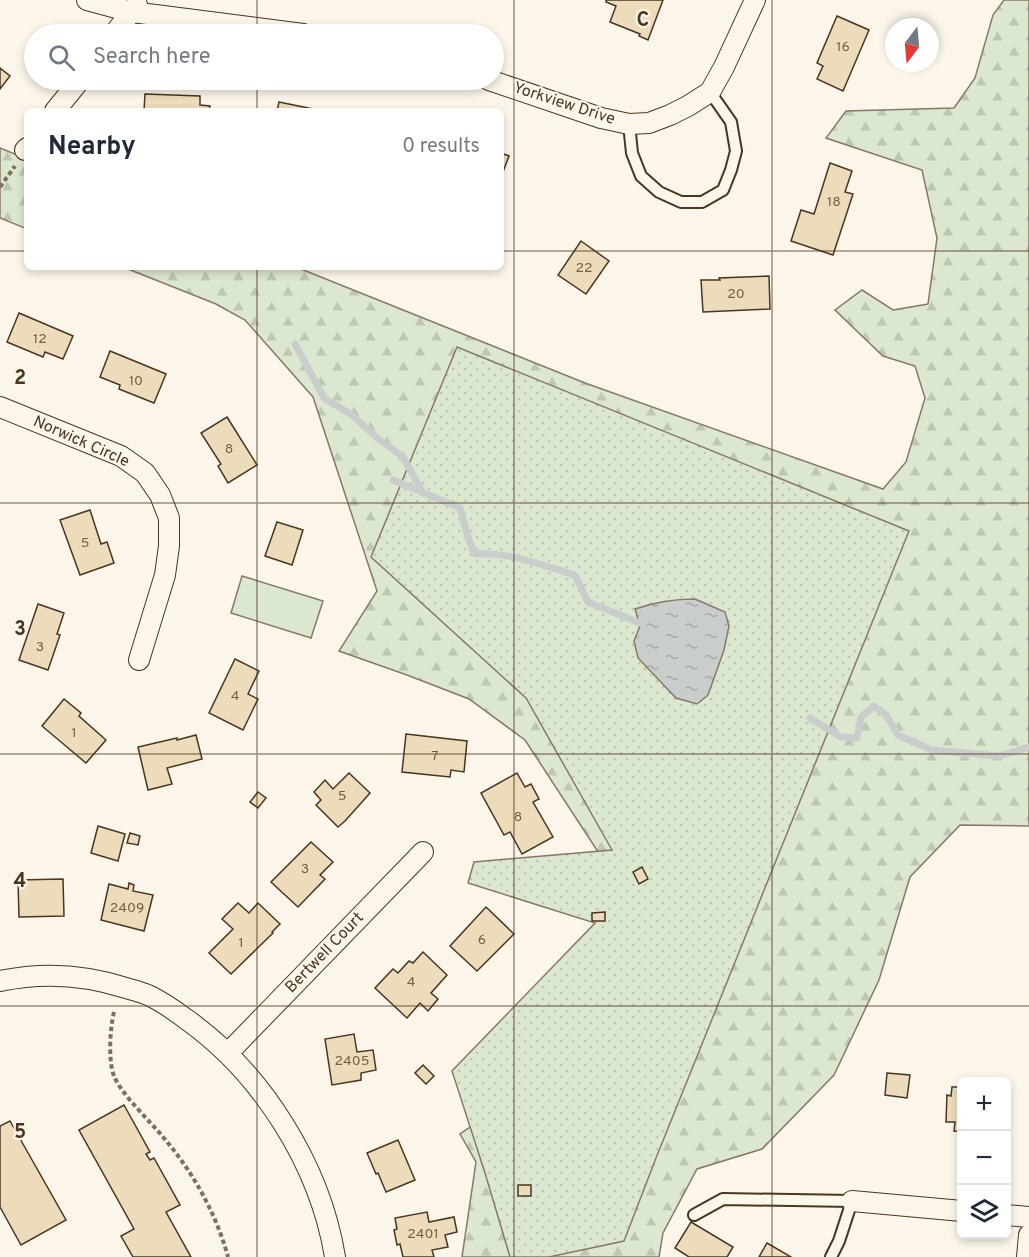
<!DOCTYPE html>
<meta charset="utf-8">
<style>
:root{--surface:#fff;--page:#f2f2f3;--text:#1f2937;--muted:#747a83;--line:#e0e1e3}
body{margin:0;font-family:Overpass,sans-serif;background:var(--page);color:var(--text)}
.controls{position:absolute;right:18px;bottom:18px;display:grid;overflow:hidden;border-radius:9px;box-shadow:0 3px 9px #0003}
.controls button{width:54px;height:54px;display:grid;place-items:center;padding:0;border:0;border-bottom:2px solid var(--line);background:var(--surface);color:var(--text);font:30px sans-serif}
.compass{position:absolute;left:885px;top:18px;width:54px;height:54px;border-radius:50%;background:var(--surface);box-shadow:0 3px 9px #0003;rotate:196deg}
.list{margin:0;padding:0;list-style:none}
h2{display:flex;justify-content:space-between;align-items:center;height:78px;margin:0;padding:0 24px;font-size:26px}
h2 small{font-size:20px;font-weight:400;color:var(--muted)}
.icon{flex:none;width:33px;height:33px;fill:none;stroke:currentColor;stroke-width:2;stroke-linecap:round;stroke-linejoin:round}
.map{position:relative;flex:none;width:1029px;height:1257px;overflow:hidden}
.search{position:absolute;background:var(--surface);box-shadow:0 3px 9px #0003;left:24px;top:24px;width:480px;height:66px;display:flex;align-items:center;gap:15px;box-sizing:border-box;padding:0 21px;border-radius:33px;color:var(--muted);font-size:22px}
.panel{position:absolute;background:var(--surface);box-shadow:0 3px 9px #0003;left:24px;top:108px;width:480px;height:162px;border-radius:9px}
.map>svg:first-child{display:block}
.forest{fill:url(#forest-firs);stroke:#887966;stroke-width:1.5}
.park{fill:url(#park-dots);stroke:#887966;stroke-width:1.5}
.pitch{fill:#dce7d0;stroke:#887966;stroke-width:1.5}
.water{fill:url(#water-ripples);stroke:#887966;stroke-width:1.5}
.lines{fill:none;stroke-linecap:round;stroke-linejoin:round}
.stream{stroke:#c9cecd;stroke-width:7}
.building{fill:#ecdcbc;stroke:#4a3520;stroke-width:1.5}
.service-casing{stroke:#4a3520;stroke-width:14}
.minor-casing{stroke:#4a3520;stroke-width:22}
.path{stroke:#7f6f5c;stroke-width:4;stroke-dasharray:4.5 3;stroke-linecap:butt}
.service{stroke:#fbf6e9;stroke-width:10}
.minor{stroke:#fbf6e9;stroke-width:20}
.grid{fill:none;stroke:#4a3520;stroke-width:1.5;stroke-opacity:0.55}
.labels{text-anchor:middle;dominant-baseline:central;stroke-width:4.5;stroke-linejoin:round;paint-order:stroke}
.number-label{font-size:14px;fill:#725f47}
.street-label{font-size:16px;fill:#4a3520;stroke:#fbf6e9}
.grid-label{font-size:20px;text-anchor:middle;font-weight:bold;fill:#4a3520;stroke:#fbf6e9;stroke-width:4.5;stroke-linejoin:round;paint-order:stroke}
</style>
<div class="map">
<svg width="1029" height="1257" viewBox="0 0 1029 1257">
<defs>
<pattern id="forest-firs" width="22" height="20" patternUnits="userSpaceOnUse" patternTransform="scale(1.5)"><rect width="22" height="20" fill="#dce7d0"/><path d="M5 1l3.5 6h-7zM16 11l3.5 6h-7z" fill="#bec7b2"/></pattern>
<pattern id="park-dots" width="8" height="8" patternUnits="userSpaceOnUse" patternTransform="scale(1.5)"><rect width="8" height="8" fill="#dce7d0"/><path d="M2 2h.1M6 6h.1" fill="none" stroke="#bec7b2" stroke-width="1.8" stroke-linecap="round"/></pattern>
<pattern id="water-ripples" width="26" height="14" patternUnits="userSpaceOnUse" patternTransform="scale(1.5)"><rect width="26" height="14" fill="#c9cecd"/><path d="M2 4q2-2 4 0t4 0M15 11q2-2 4 0t4 0" fill="none" stroke="#a5a8a6"/></pattern>
</defs>
<rect width="100%" height="100%" fill="#fbf6e9"/>
<!-- forest -->
<g class="forest">
<polygon points="1004,0 1029,0 1029,826 960,825 910,877 879,980 834,1075 762,1149 697,1169 663,1233 659,1257 462,1257 476,1162 460,1134 504,1104 592,1057 604,861 525,740 469,699 407,675 339,651 377,591 313,397 245,320 216,304 123,267 296,267 585,383 883,489 906,462 925,398 915,366 883,356 835,310 862,290 893,310 928,304 937,238 922,170 826,138 846,111 954,108 975,78 993,15"/>
<polygon points="0,148 27,159 27,229 0,218"/>
</g>
<!-- park -->
<polygon class="park" points="457,347 909,531 656,1158 624,1241 549,1257 510,1257 485,1173 452,1071 595,923 468,883 474,862 612,850 526,698 371,557"/>
<!-- pitch -->
<polygon class="pitch" points="242,576 323,601 311,638 231,613"/>
<!-- water -->
<path class="water" d="M695,599L725,612L729,626L724,650L708,695L697,704L676,698L638,658L634,641L640,626L635,609C655,602 673,599 695,599Z"/>
<g class="lines">
<!-- stream -->
<g class="stream">
<polyline points="295,344 324,398 352,415 377,438 403,457 423,493"/>
<path d="M393,480L460,508C465,524 467,540 475,554C509,552 542,565 575,575L588,602L642,624"/>
<polyline points="810,718 841,737 857,738 861,717 874,706 886,715 898,735 932,750 999,756 1029,747"/>
</g>
</g>
<!-- building -->
<g class="building">
<polygon points="606,0 663,0 648,40 639,36 640,34 610,22 616,6 606,2"/>
<polygon points="837,16 869,30 843,91 817,79 823,66 817,63"/>
<polygon points="0,68 10,76 0,89"/>
<polygon points="145,94 200,96 200,105 210,106 209,111 144,111"/>
<polygon points="279,102 323,111 277,111"/>
<polygon points="501,153 509,156 501,177"/>
<polygon points="830,163 852,171 845,192 853,194 833,255 791,241 801,210 814,214"/>
<polygon points="581,241 609,261 586,294 558,275"/>
<polygon points="769,276 770,309 703,312 701,280 720,280 719,278"/>
<polygon points="19,313 73,336 63,359 45,352 43,357 7,342"/>
<polygon points="110,351 166,374 154,403 119,389 120,385 100,377"/>
<polygon points="227,417 257,465 228,483 218,466 221,464 201,433"/>
<polygon points="90,510 101,544 107,542 114,563 80,575 60,520"/>
<polygon points="277,522 303,530 292,565 265,556"/>
<polygon points="38,604 64,613 57,634 60,635 48,670 19,660"/>
<polygon points="235,659 259,671 248,694 258,699 243,730 209,713"/>
<polygon points="64,699 81,713 79,716 106,740 86,763 42,726"/>
<polygon points="406,734 467,741 464,772 451,770 450,777 402,772"/>
<polygon points="196,735 202,759 167,768 172,784 148,790 138,747 177,738 177,740"/>
<polygon points="349,773 370,793 345,821 338,827 316,805 321,800 314,792 325,780 333,789"/>
<polygon points="517,773 525,787 531,784 539,799 533,802 553,837 522,854 510,832 504,835 481,793"/>
<polygon points="258,792 266,798 258,808 250,802"/>
<polygon points="98,826 125,834 118,861 91,853"/>
<polygon points="130,833 140,836 138,845 127,843"/>
<polygon points="311,842 333,862 320,875 325,879 298,907 271,882"/>
<polygon points="642,867 648,879 639,884 633,872"/>
<polygon points="63,879 64,916 19,917 18,880"/>
<polygon points="129,883 134,885 133,891 153,895 144,931 101,920 109,884 128,889"/>
<polygon points="238,903 249,913 258,903 280,924 272,932 273,933 231,974 209,953 233,929 222,919"/>
<polygon points="486,907 514,934 477,971 450,946"/>
<polygon points="605,912 605,921 592,921 592,913"/>
<polygon points="423,952 447,975 431,993 438,999 428,1011 420,1003 407,1018 375,988 393,969 398,973 409,961 413,963"/>
<polygon points="354,1034 357,1052 373,1050 376,1070 361,1073 361,1080 332,1085 325,1039"/>
<polygon points="423,1065 434,1076 426,1084 415,1073"/>
<polygon points="887,1073 910,1075 907,1098 885,1095"/>
<polygon points="952,1087 962,1087 962,1132 954,1131 955,1122 946,1122 947,1095 951,1096"/>
<polygon points="124,1105 150,1152 146,1154 150,1160 154,1158 180,1205 166,1212 191,1257 133,1257 121,1236 134,1229 79,1130"/>
<polygon points="10,1121 66,1220 21,1245 0,1207 0,1126"/>
<polygon points="398,1140 415,1180 386,1192 378,1173 376,1174 367,1153"/>
<rect x="518" y="1185" width="13" height="11"/>
<polygon points="427,1212 429,1222 454,1217 457,1232 445,1235 448,1247 432,1250 434,1257 403,1257 400,1244 397,1245 394,1230 397,1229 395,1218"/>
<polygon points="691,1222 733,1247 727,1257 689,1257 675,1248"/>
<polygon points="767,1243 791,1257 759,1257"/>
</g>
<g class="lines">
<!-- service casing -->
<g class="service-casing">
<g id="service">
<polyline points="629,124 632,153 641,176 659,192 681,202 702,202 723,190 731,170 736,151 731,122 710,92"/>
<polyline points="694,1215 723,1199 852,1201 839,1241 831,1257"/>
</g>
</g>
<!-- minor casing -->
<g class="minor-casing">
<g id="minor">
<polyline points="87,0 132,12 303,34"/>
<polyline points="114,34 137,5"/>
<polyline points="489,80 601,118 629,124 649,123 670,115 688,106 710,92 724,67 755,0"/>
<polyline points="55,111 80,80"/>
<polyline points="25,150 27,148"/>
<polyline points="0,407 121,456 145,473 160,495 169,518 169,546 165,575 139,660"/>
<path d="M0,981C42,972 86,975 126,988C133,990 141,992 148,995C161,1001 174,1010 186,1019C262,1073 320,1165 335,1257"/>
<polyline points="228,1053 423,852"/>
<polyline points="852,1201 962,1211"/>
<polyline points="1006,1215 1029,1217"/>
<polyline points="1027,1257 1029,1235"/>
</g>
</g>
<!-- path -->
<g class="path">
<polyline points="0,187 15,166"/>
<path d="M114,1012C110,1028 108,1061 114,1076C121,1094 150,1121 163,1137C193,1172 216,1213 228,1257"/>
</g>
<!-- service -->
<use href="#service" class="service"/>
<!-- minor -->
<use href="#minor" class="minor"/>
</g>
<!-- grid -->
<path class="grid" d="M257,0V34M514,0V1257M772,0V1257M257,80V111M0,251H27M501,251H1029M257,267V1257M0,503H1029M0,754H1029M0,1006H1029"/>
<g class="labels">
<!-- number labels -->
<g class="number-label">
<text x="843" y="47">16</text>
<text x="834" y="202">18</text>
<text x="584" y="268">22</text>
<text x="736" y="294">20</text>
<text x="40" y="339">12</text>
<text x="136" y="381">10</text>
<text x="229" y="449">8</text>
<text x="85" y="543">5</text>
<text x="40" y="647">3</text>
<text x="235" y="696">4</text>
<text x="74" y="733">1</text>
<text x="435" y="756">7</text>
<text x="342" y="796">5</text>
<text x="518" y="817">8</text>
<text x="305" y="869">3</text>
<text x="127" y="908">2409</text>
<text x="482" y="940">6</text>
<text x="241" y="943">1</text>
<text x="411" y="982">4</text>
<text x="352" y="1061">2405</text>
<text x="423" y="1234">2401</text>
</g>
<!-- street labels -->
<g class="street-label">
<text transform="translate(564 104) rotate(18)">Yorkview Drive</text>
<text transform="translate(81 442) rotate(24)">Norwick Circle</text>
<text transform="translate(325 953) rotate(-46)">Bertwell Court</text>
</g>
</g>
<g class="grid-label">
<text x="643" y="26">C</text>
<text x="20" y="384">2</text>
<text x="20" y="635">3</text>
<text x="20" y="887">4</text>
<text x="20" y="1138">5</text>
</g>
</svg>
<div class="controls">
<button>+</button>
<button>−</button>
<button><svg class="icon" aria-label="layers" viewBox="0 0 24 24"><path d="M12 4l9 5-9 5-9-5zM3 14l9 5 9-5"/></svg></button>
</div>
<svg class="compass" viewBox="-18 -18 36 36"><path d="M0-13l5 13h-10z" fill="#e53935"/><path d="M0 13l5-13h-10z" fill="#747a83"/></svg>
<div class="search"><svg class="icon" aria-label="search" viewBox="0 0 24 24"><circle cx="10" cy="10" r="6"/><path d="M15 15l6 6"/></svg>Search here</div>
<section class="panel">
<h2>Nearby<small>0 results</small></h2>
<ul class="list">
</ul>
</section>
</div>
